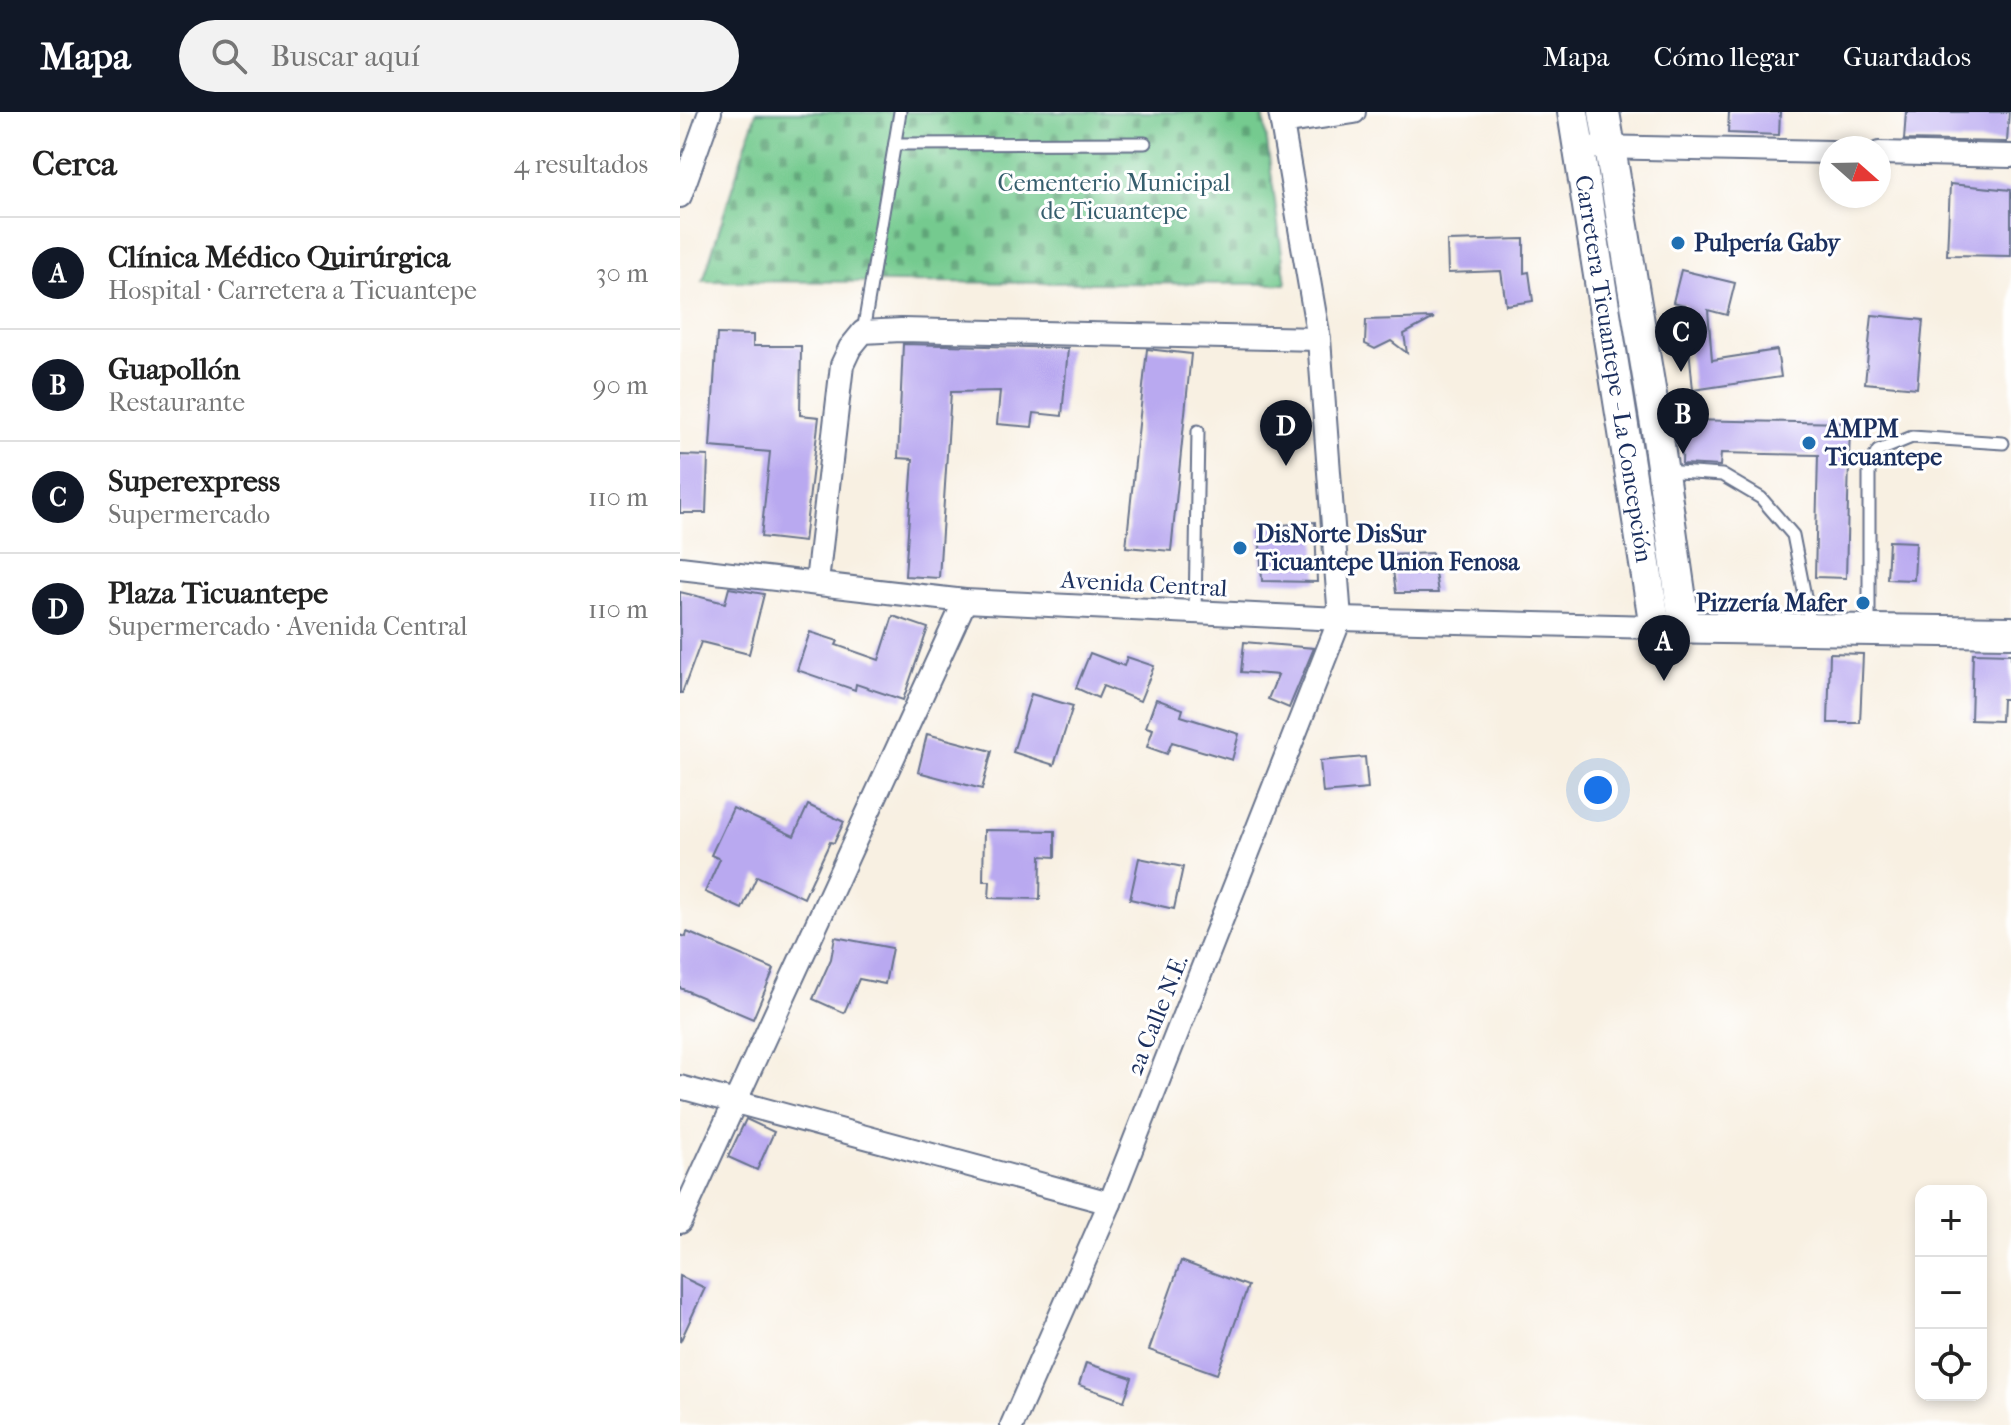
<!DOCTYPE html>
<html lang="es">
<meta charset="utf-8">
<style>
:root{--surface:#fff;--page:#f2f2f2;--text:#222;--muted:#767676;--line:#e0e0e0;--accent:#111827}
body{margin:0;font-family:"IM FELL French Canon",serif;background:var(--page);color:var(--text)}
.controls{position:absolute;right:24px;bottom:24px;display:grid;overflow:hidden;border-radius:16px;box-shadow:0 4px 12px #0003}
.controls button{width:72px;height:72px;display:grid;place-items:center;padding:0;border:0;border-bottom:2px solid var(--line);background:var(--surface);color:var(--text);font:40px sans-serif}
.compass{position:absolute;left:1139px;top:24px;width:72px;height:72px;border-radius:50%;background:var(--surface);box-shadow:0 4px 12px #0003;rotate:110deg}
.you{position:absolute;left:918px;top:678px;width:28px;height:28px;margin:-20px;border:6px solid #fff;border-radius:50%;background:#1a73e8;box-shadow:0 0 0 12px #1a73e833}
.badge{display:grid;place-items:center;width:52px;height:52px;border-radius:50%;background:var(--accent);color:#fff;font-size:26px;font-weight:700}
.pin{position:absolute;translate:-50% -66px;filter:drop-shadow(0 2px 4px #0008)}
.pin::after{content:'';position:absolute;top:42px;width:28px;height:24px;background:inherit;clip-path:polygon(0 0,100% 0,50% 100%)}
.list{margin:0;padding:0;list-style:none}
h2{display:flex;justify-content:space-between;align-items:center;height:104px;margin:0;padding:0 32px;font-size:34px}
h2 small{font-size:26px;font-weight:400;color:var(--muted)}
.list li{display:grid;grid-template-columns:52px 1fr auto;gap:24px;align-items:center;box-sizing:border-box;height:112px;padding:0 32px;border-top:2px solid var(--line)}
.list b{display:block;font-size:30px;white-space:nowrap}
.list p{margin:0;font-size:26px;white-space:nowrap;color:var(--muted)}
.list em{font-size:26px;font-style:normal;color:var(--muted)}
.icon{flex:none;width:44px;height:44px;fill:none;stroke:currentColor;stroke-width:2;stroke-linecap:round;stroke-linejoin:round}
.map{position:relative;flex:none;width:1331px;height:1313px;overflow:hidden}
header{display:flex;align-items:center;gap:48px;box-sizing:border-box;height:112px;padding:0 40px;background:var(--accent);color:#fff}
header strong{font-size:38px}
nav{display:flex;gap:44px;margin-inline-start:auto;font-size:28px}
.search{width:560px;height:72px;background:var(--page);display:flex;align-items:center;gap:20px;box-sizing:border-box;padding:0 28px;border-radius:44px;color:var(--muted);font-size:30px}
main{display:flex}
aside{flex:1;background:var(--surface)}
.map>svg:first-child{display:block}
.cemetery{fill:url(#cemetery-stones);stroke:#487c76;stroke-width:2}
.building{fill:#b9a9f0}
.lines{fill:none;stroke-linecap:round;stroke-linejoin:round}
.service-casing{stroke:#68738c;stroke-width:15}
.minor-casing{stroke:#68738c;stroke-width:26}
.secondary-casing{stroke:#68738c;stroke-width:34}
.service{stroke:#fff;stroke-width:11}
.minor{stroke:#fff;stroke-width:22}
.secondary{stroke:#fff;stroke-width:30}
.poi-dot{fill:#1f6fb2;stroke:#fff;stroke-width:3}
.labels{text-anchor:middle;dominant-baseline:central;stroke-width:6;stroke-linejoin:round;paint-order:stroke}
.park-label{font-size:24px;fill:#365e6d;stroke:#fff}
.poi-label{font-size:24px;font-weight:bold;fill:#1b2f5e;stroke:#fff;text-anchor:start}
.street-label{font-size:24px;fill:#1b2f5e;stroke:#fff}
</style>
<header>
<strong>Mapa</strong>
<div class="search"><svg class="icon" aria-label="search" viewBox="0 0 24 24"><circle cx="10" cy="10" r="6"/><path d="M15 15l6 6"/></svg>Buscar aquí</div>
<nav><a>Mapa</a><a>Cómo llegar</a><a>Guardados</a></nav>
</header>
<main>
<aside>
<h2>Cerca<small>4 resultados</small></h2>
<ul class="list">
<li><span class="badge">A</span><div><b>Clínica Médico Quirúrgica</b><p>Hospital · Carretera a Ticuantepe</p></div><em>30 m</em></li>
<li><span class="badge">B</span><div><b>Guapollón</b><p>Restaurante</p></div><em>90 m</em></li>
<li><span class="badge">C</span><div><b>Superexpress</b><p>Supermercado</p></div><em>110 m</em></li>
<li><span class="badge">D</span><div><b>Plaza Ticuantepe</b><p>Supermercado · Avenida Central</p></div><em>110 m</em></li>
</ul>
</aside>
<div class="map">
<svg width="1331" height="1313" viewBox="0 0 1331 1313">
<defs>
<pattern id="cemetery-stones" width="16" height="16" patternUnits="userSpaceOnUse" patternTransform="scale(2)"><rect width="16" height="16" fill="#74ca8f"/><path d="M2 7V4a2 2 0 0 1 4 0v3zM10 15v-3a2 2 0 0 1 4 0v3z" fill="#5ea478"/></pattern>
</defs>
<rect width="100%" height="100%" fill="#fff"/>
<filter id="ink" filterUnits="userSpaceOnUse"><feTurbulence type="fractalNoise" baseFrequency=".0125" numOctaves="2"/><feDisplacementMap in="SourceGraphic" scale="16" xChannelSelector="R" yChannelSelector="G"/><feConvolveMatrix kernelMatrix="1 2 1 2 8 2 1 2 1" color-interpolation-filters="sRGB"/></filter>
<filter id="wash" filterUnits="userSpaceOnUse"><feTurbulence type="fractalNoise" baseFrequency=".006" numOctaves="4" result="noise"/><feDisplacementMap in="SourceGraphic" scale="32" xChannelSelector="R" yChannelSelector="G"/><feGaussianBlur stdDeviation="1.8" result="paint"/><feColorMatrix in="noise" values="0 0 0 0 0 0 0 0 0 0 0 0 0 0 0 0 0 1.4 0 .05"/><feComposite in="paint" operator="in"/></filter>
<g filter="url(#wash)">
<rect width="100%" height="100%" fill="#f8f0e2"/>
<!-- cemetery -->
<polygon class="cemetery" points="76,0 583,0 606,172 23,169"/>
<g id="blocks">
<!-- building -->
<g class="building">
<polygon points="1049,0 1100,0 1099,23 1048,21"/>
<polygon points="1226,0 1329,0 1327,30 1224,28"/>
<polygon points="1270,72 1331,78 1331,144 1267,143"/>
<polygon points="844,127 844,161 849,160 853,189 826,193 821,159 768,161 767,129"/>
<polygon points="1001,158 1055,171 1047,203 1028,198 1032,248 1097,238 1101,265 1013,278 1005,193 993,190"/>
<polygon points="1192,203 1243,208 1237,276 1185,271"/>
<polygon points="754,206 724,222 727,241 711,229 695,237 685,232 686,208"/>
<polygon points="37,222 73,223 73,234 121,234 120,303 139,305 124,430 81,425 90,340 30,335"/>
<polygon points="223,232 388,236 382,304 354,301 352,315 317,312 320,279 271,280 259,466 225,464 233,347 218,346"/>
<polygon points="467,237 511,242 491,439 446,435"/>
<polygon points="1003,308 1170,311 1166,466 1135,465 1138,343 1041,341 1040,354 1002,352"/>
<polygon points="0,343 28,344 26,401 0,401"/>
<polygon points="635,410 637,470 582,469 579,415"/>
<polygon points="1209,429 1236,430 1234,468 1207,467"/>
<polygon points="752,441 758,481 716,481 711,443"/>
<polygon points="49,476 84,482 69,542 21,530 2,581 0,581 0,480 45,491"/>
<polygon points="213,504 248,516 223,588 176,572 175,578 117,558 130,520 158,529 156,533 199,548"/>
<polygon points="564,530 634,536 609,596 588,587 598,563 561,560"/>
<polygon points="410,541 444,554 447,545 474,554 460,589 423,574 418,586 396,576"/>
<polygon points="1150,541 1183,542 1180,611 1148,611"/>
<polygon points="1293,541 1331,542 1331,587 1322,587 1321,609 1291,608"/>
<polygon points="351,582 393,594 374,653 333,640"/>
<polygon points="476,587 503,597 501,604 559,622 552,648 492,630 487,642 467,635 473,617 466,615"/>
<polygon points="247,622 312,639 302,677 238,660"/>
<polygon points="685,645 688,677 643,681 640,649"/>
<polygon points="128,693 164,710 154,731 150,730 124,786 77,764 62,797 25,780 40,747 31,743 53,696 114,724"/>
<polygon points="304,718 375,719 375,745 361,744 360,787 309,786 310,769 303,769"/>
<polygon points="459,746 503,755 494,797 450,787"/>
<polygon points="7,820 94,857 73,907 0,876 0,823 6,825"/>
<polygon points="155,825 212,836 205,872 179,867 164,901 133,887 151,847"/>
<polygon points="66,1007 94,1020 77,1058 48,1045"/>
<polygon points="501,1149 568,1174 537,1262 469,1238"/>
<polygon points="0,1164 25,1176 0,1230"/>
<polygon points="406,1251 452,1266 444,1289 399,1273"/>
</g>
</g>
</g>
<g filter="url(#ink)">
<use href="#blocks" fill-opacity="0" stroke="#68738c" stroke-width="2"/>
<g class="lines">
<!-- service casing -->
<g class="service-casing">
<g id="service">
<polyline points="215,32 465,31"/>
<polyline points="183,220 220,0"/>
<polyline points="983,359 1042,363 1081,386 1113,423 1131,515"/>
<polyline points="515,501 518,319"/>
<polyline points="1189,517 1189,355 1198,339 1232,325 1323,331"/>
</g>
</g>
<!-- minor casing -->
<g class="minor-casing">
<g id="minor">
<polyline points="602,11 674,0"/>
<polyline points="916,35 1151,40"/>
<polyline points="1199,41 1331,44"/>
<polyline points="0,84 30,0"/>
<polyline points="0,456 285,489 660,507 975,515"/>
<polyline points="137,470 162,253 170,236 183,220 221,218 639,227"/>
<polyline points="0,975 430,1091"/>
<polyline points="0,1110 285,489"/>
<polyline points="332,1313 430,1091 660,507 639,227 600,0"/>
</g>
</g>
<!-- secondary casing -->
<g class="secondary-casing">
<g id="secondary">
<path id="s1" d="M893,0L975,515L1331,520"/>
<polyline points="924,0 977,319 1005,516"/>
</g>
</g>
<!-- service -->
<use href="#service" class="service"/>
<!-- minor -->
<use href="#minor" class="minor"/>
<!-- secondary -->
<use href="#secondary" class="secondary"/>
</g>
</g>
<!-- markers -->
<g class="poi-dot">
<circle cx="998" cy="131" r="8"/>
<circle cx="1129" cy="331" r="8"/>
<circle cx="560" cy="436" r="8"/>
<circle cx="1183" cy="491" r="8"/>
</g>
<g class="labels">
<!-- park labels -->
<g class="park-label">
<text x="434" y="71">Cementerio Municipal<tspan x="434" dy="28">de Ticuantepe</tspan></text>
</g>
<!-- poi labels -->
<g class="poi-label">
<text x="1014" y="131">Pulpería Gaby</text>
<text x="1145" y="317">AMPM<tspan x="1145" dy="28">Ticuantepe</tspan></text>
<text x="576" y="422">DisNorte DisSur<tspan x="576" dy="28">Ticuantepe Union Fenosa</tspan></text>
<text x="1167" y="491" text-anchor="end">Pizzería Mafer</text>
</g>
<!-- street labels -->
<g class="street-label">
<text stroke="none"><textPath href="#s1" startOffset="260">Carretera Ticuantepe - La Concepción</textPath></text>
<text transform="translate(464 472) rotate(3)">Avenida Central</text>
<text transform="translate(477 903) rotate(-68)">2a Calle N.E.</text>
</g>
</g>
</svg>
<div class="controls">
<button>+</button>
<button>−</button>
<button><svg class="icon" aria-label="locate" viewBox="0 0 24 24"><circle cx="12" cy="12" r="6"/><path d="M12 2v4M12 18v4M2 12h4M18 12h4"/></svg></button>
</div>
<svg class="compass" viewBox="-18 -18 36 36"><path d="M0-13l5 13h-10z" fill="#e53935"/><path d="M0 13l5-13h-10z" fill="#767676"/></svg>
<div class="you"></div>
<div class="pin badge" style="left:984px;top:569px">A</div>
<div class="pin badge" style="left:1003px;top:342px">B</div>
<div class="pin badge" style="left:1001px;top:260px">C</div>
<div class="pin badge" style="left:606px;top:354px">D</div>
</div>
</main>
